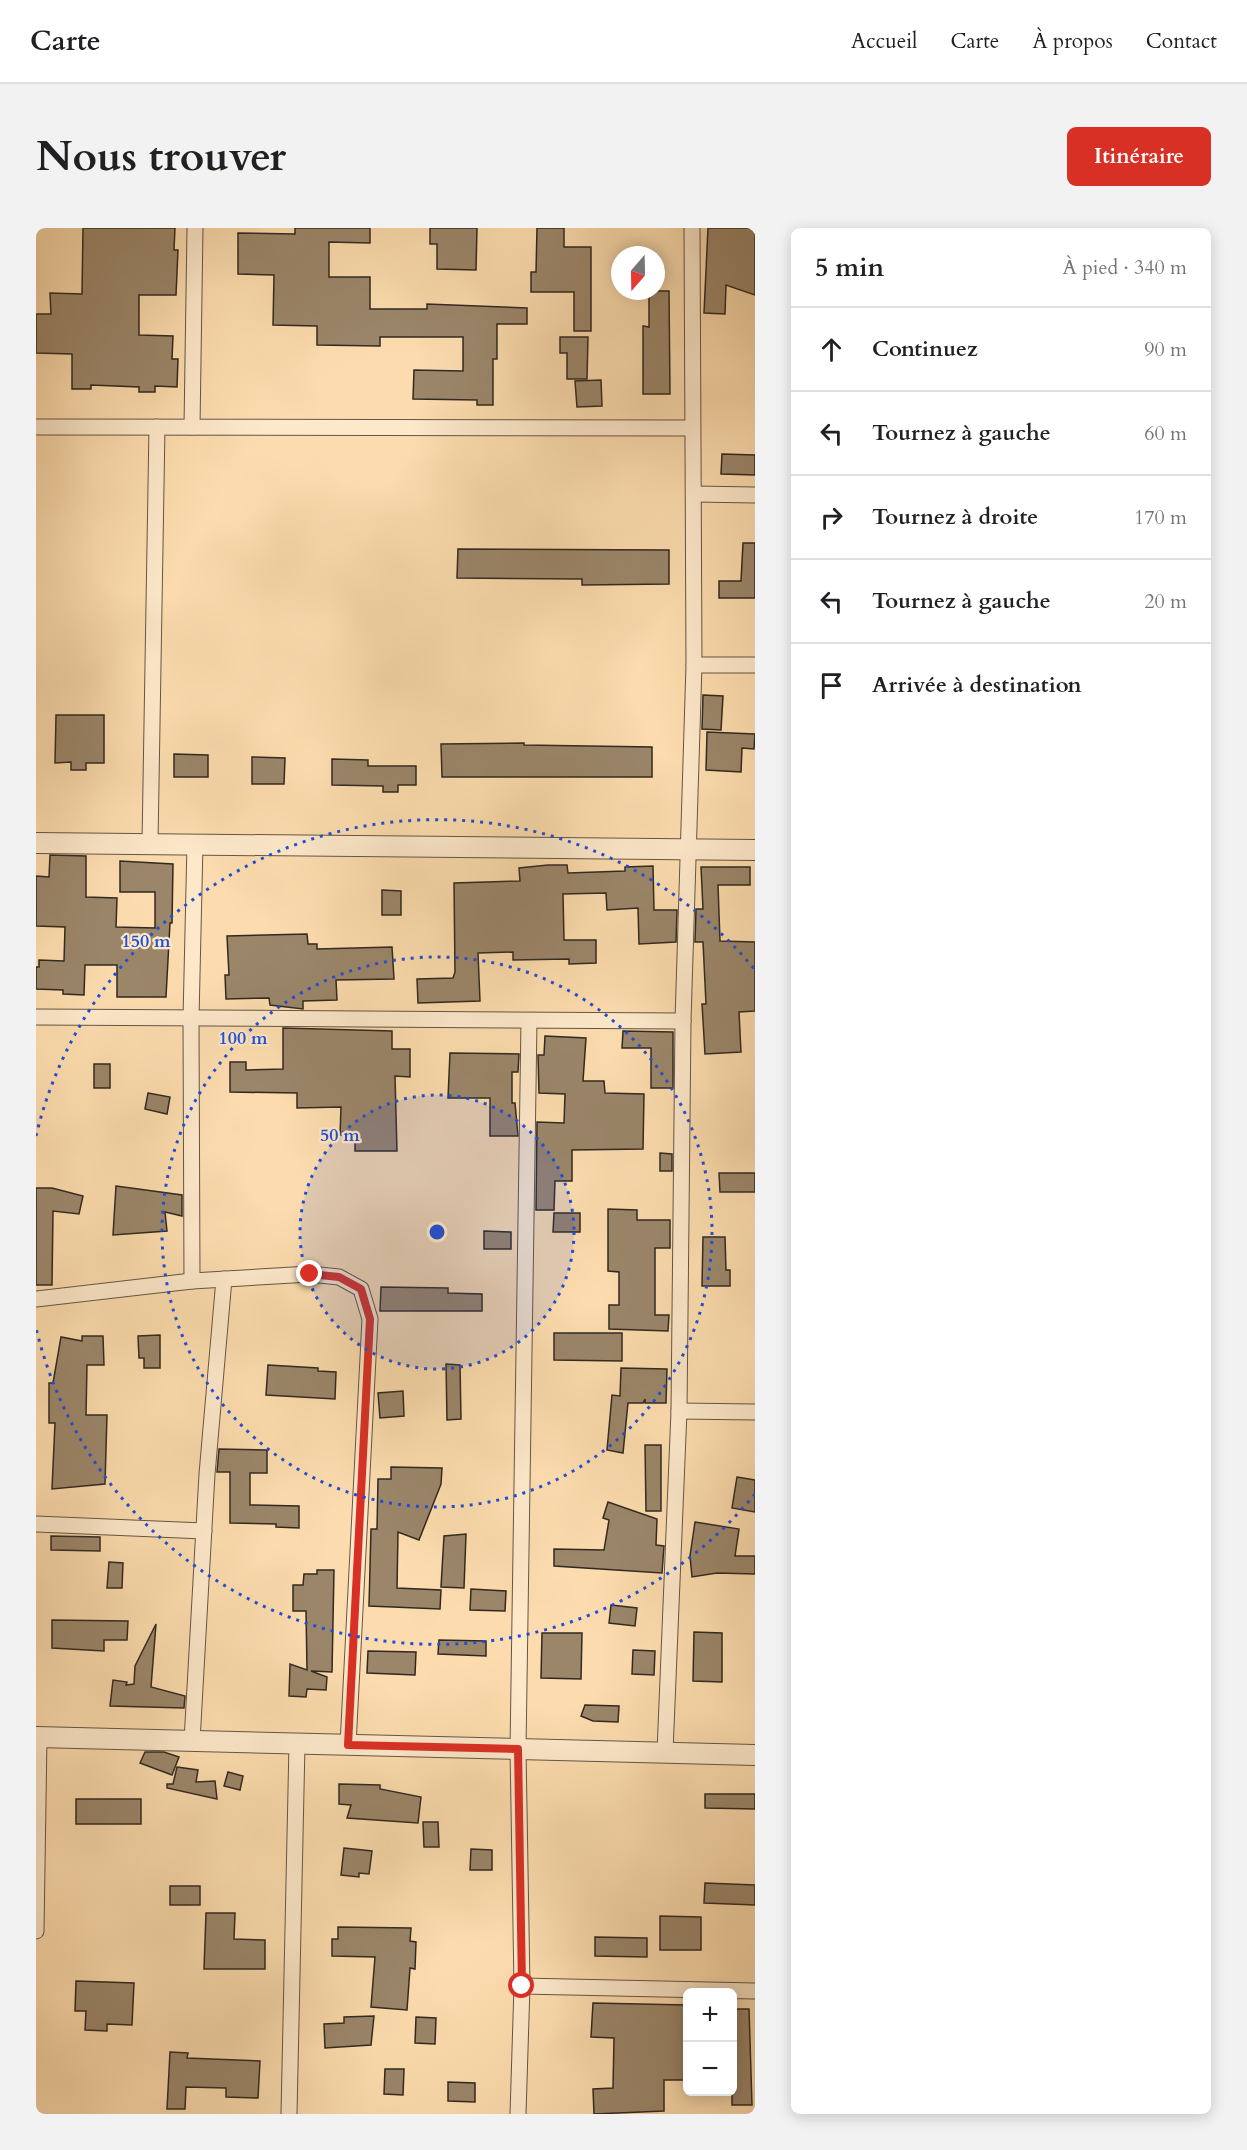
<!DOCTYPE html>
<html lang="fr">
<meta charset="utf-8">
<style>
:root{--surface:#fff;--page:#f2f2f2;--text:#202124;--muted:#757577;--line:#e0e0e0;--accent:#d93025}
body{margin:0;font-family:Cardo,serif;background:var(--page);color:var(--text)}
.controls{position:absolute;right:18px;bottom:18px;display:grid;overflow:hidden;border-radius:9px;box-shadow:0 3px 15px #0003}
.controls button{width:54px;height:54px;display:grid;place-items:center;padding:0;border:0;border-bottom:2px solid var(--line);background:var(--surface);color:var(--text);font:30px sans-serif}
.compass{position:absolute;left:575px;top:18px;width:54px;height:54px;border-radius:50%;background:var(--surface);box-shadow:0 3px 15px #0003;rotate:200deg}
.stop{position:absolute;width:18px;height:18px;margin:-14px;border:4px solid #d93025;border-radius:50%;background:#fff}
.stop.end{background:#d93025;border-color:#fff;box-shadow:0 2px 6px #0008}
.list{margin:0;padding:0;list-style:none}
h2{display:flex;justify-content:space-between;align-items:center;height:78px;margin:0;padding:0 24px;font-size:26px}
h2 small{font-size:20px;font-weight:400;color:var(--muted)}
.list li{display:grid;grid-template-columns:39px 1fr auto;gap:18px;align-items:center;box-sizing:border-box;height:84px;padding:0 24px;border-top:2px solid var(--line)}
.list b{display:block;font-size:22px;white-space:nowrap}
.list em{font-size:20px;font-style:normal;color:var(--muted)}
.icon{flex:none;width:33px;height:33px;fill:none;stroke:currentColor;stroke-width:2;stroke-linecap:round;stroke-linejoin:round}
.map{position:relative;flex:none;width:719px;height:1886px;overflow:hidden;border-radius:9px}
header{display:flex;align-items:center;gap:36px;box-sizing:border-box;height:84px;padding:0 30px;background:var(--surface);border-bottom:2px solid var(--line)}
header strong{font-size:28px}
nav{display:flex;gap:33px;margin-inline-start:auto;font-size:21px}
.intro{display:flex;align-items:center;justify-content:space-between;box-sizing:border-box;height:144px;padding:0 36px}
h1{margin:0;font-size:42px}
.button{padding:15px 27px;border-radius:9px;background:var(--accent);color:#fff;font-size:21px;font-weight:700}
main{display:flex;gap:36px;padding:0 36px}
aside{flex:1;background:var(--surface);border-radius:9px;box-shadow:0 3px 15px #0003}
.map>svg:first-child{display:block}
.building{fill:#9b866a;stroke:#312920;stroke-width:1.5}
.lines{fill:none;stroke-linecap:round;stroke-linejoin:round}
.minor-casing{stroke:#645644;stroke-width:17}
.tertiary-casing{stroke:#645644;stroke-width:22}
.minor{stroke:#fde8ca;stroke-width:15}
.tertiary{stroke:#fde8ca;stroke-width:20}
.route{stroke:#d93025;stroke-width:8}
.ring{fill:none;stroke:#1d4ed8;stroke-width:3;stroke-dasharray:3 6}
.centre{fill:#1d4ed8;stroke:#fde8ca;stroke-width:3}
.ring-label{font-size:18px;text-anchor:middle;font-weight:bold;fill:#1d4ed8;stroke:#fde8ca;stroke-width:4.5;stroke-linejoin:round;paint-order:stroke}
</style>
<header>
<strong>Carte</strong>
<nav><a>Accueil</a><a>Carte</a><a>À propos</a><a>Contact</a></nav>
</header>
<div class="intro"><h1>Nous trouver</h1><a class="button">Itinéraire</a></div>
<main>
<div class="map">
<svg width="719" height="1886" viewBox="0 0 719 1886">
<rect width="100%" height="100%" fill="#fcdcae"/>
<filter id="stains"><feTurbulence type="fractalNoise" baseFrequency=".00333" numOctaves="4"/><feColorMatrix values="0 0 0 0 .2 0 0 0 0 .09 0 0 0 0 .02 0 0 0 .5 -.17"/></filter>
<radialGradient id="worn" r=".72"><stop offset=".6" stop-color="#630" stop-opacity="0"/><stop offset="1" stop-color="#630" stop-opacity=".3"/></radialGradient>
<!-- building -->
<g class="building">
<polygon points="47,0 139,0 138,22 142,22 140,67 103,67 103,107 137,108 136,131 142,131 141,159 119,158 119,164 103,164 103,159 55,157 55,161 36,161 36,126 0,125 0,86 15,86 14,65 46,66"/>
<polygon points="259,0 334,0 334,15 293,14 293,49 334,49 334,81 391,81 391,76 491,80 491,96 461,96 461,131 457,131 457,177 441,177 441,172 377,171 378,142 427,143 427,109 344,109 344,118 281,117 281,98 237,97 238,47 202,46 202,5 259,6"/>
<polygon points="394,0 441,0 440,42 401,41 401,16 394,16"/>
<polygon points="501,0 528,0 528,19 555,19 555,103 538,103 538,64 495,64 495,44 500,44"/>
<polygon points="672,0 719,0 719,67 690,57 689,86 668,85"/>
<polygon points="613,63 633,63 634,166 607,166 607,98 613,99"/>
<polygon points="524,109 552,109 551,151 531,151 531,125 524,125"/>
<polygon points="565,152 566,178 541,179 539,153"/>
<polygon points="686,226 719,227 719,247 685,246"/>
<polygon points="707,315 719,315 719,370 683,370 683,353 705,353"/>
<polygon points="422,321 633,322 633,356 546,357 546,351 421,350"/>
<polygon points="667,467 687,468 685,502 666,501"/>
<polygon points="20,487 68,487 68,535 50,535 50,542 35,542 35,534 19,535"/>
<polygon points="671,504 719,506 718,521 706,520 705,544 670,542"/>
<polygon points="488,515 488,517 616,519 616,549 406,549 405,516"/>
<polygon points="138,526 172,527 172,549 138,549"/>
<polygon points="216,529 249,530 248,556 216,556"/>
<polygon points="296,531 332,532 332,538 380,538 380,557 362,557 362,564 347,564 347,558 296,557"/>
<polygon points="14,627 50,628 50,669 81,670 80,699 119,700 119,664 84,664 84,633 137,636 136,695 134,695 130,769 81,769 81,737 49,737 48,767 27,766 27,762 0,761 0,739 3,739 3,732 28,733 29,699 0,698 0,648 13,649"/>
<polygon points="512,637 531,637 532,645 589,643 589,639 617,638 618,682 641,682 640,714 603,716 602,680 571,682 570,665 527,666 528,712 560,712 560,735 533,736 533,731 477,732 477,724 442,725 444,773 382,775 381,751 417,750 419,744 418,655 484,653 483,640"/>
<polygon points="665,639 714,639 714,657 682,657 684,713 719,714 719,783 703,784 705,824 669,826 666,776 670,776 667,714 659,714 660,681 667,681"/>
<polygon points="346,662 365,663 365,687 346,687"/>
<polygon points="271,706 272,716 281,716 281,721 356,719 358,751 300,752 301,772 267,773 267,781 234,777 233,770 190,771 189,747 193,747 191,708"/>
<polygon points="247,800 356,803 356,821 374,821 374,849 359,848 361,923 319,923 319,907 304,907 305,879 261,880 261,865 194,864 194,834 210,834 210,842 247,841"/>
<polygon points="587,803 637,804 637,860 615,860 615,820 586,820"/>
<polygon points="509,808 550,810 547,853 568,853 569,865 608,866 607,921 536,922 536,953 519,953 518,982 500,982 501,894 528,895 529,866 503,865 502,827 508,827"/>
<polygon points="414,825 483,826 482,844 476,844 476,875 479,875 482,908 454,908 454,870 412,870"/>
<rect x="58" y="836" width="16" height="24"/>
<polygon points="112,865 134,869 131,886 109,881"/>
<polygon points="624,925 636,926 636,943 624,943"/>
<polygon points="683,945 719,945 719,964 684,964"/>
<polygon points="80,958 146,967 146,988 129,984 131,1003 77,1007"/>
<polygon points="0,960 16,960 47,968 43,986 17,983 16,1057 0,1057"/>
<polygon points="572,981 601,982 601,992 634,992 634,1020 619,1020 619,1087 633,1087 632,1103 573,1101 573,1077 583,1077 583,1044 572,1043"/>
<polygon points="518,985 544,985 544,1004 517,1004"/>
<polygon points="448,1003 475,1004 475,1021 448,1021"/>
<polygon points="667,1009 689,1009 690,1042 694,1042 694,1058 666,1058"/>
<polygon points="345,1059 412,1060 412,1065 446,1066 446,1083 344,1083"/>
<polygon points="518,1105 586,1105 586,1133 518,1132"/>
<polygon points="124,1107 124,1140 108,1140 108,1130 103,1130 102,1108"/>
<polygon points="46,1108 67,1108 68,1137 51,1137 50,1187 71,1187 69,1256 16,1261 19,1195 13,1195 13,1155 17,1155 25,1109 46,1113"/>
<polygon points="410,1136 424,1137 425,1191 411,1192"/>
<polygon points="232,1137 282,1140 282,1143 300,1144 299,1171 230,1167"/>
<polygon points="585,1140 631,1141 630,1175 609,1175 609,1171 607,1175 592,1175 587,1225 571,1222 576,1167 584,1168"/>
<polygon points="367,1163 368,1188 344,1190 342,1165"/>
<polygon points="609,1217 625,1217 625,1283 610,1283"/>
<polygon points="183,1221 231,1222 231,1245 214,1245 214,1277 263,1278 263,1300 240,1299 240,1296 194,1295 194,1244 181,1244"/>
<polygon points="355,1239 406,1240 405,1256 383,1312 362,1304 361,1360 405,1362 404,1381 333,1378 335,1301 341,1301 342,1251 355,1251"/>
<polygon points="701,1249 719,1252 719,1284 696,1280"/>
<polygon points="572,1274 621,1291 620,1317 628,1318 626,1345 518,1338 518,1321 568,1322 573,1292 567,1290"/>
<polygon points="659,1294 703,1301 699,1328 719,1328 719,1346 681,1345 656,1349 654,1328"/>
<polygon points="430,1306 428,1360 405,1359 408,1308"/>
<polygon points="15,1308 64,1309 64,1323 15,1322"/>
<polygon points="73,1334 87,1335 86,1360 71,1360"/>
<polygon points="281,1342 298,1342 296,1444 275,1443 291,1449 290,1462 271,1461 270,1469 253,1468 254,1436 271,1442 270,1383 257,1383 257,1357 267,1357 268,1346 281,1346"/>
<polygon points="435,1361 470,1363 469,1383 434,1382"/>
<polygon points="575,1377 601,1380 599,1398 573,1395"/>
<polygon points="16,1392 92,1393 91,1412 68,1412 68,1423 16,1420"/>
<polygon points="120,1396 115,1459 149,1468 148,1480 74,1478 77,1452 91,1454 90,1457 98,1456 99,1438"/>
<polygon points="658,1404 686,1405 686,1454 657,1453"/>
<polygon points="506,1405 546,1405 545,1451 505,1450"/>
<polygon points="403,1412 450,1413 450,1428 402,1426"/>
<polygon points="597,1422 619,1423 618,1447 596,1446"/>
<polygon points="332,1423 380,1424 379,1447 331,1445"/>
<polygon points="549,1477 583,1478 582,1494 557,1493 545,1488"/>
<polygon points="109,1524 128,1524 143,1529 136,1547 104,1535"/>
<polygon points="141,1539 162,1542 160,1554 179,1553 181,1571 131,1560 131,1556 137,1556"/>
<polygon points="192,1544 207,1548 204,1562 188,1558"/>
<polygon points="303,1556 344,1557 344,1561 385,1569 382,1595 311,1590 315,1577 303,1576"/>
<polygon points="669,1566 719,1566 719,1581 669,1580"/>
<rect x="40" y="1571" width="65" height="25"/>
<polygon points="387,1594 402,1594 403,1619 388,1619"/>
<polygon points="308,1620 336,1623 333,1646 323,1645 323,1649 305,1647"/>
<polygon points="435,1621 456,1622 456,1642 434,1642"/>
<polygon points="669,1655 719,1657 719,1677 668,1675"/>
<rect x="134" y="1658" width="30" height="19"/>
<polygon points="170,1685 199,1685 198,1711 229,1712 229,1741 168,1741"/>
<polygon points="624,1688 665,1689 665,1722 624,1722"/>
<polygon points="302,1699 375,1700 374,1713 380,1714 379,1741 374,1740 371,1782 335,1779 339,1729 296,1728 296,1711 302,1711"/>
<polygon points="559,1709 611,1710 611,1729 559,1728"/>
<polygon points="40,1753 98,1755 96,1797 71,1796 71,1803 49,1802 50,1783 39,1783"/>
<polygon points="557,1775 651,1777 651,1852 628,1852 628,1883 558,1886 557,1861 577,1860 578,1810 555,1809"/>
<polygon points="696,1781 713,1781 716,1877 696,1877"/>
<polygon points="338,1788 335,1817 289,1820 288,1796 308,1795 308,1789"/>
<polygon points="380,1789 400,1790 399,1816 379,1815"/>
<polygon points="134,1824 152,1825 151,1830 224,1833 222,1870 190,1869 190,1860 150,1859 149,1881 131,1881"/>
<polygon points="349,1841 368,1841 367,1867 348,1866"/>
<polygon points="412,1854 439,1855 439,1874 412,1873"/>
</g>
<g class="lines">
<!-- minor casing -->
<g class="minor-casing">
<g id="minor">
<polyline points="0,199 656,200"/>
<polyline points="156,199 159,0"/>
<polyline points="659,266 719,267"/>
<polyline points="658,437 719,437"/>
<polyline points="114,615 121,199"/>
<polyline points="0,789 647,793"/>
<polyline points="156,1053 155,791 159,616"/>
<polyline points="0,1071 156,1053 274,1046 303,1049 325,1061 334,1091 312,1517"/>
<polyline points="643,1183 719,1184"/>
<polyline points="0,1296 168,1303"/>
<polyline points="156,1513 171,1246 188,1051"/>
<polyline points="629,1524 643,1183 647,793 658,437 656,0"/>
<polyline points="0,1703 3,1509"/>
<polyline points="486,1758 719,1763"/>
<polyline points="253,1886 261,1516"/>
<polyline points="482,1886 486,1758 482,1521 493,793"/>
</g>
</g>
<!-- tertiary casing -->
<g class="tertiary-casing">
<g id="tertiary">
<polyline points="0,615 719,622"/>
<polyline points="0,1509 719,1527"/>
</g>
</g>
<!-- minor -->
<use href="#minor" class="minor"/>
<!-- tertiary -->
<use href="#tertiary" class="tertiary"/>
</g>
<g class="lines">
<!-- route -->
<polyline class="route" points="274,1046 303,1049 325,1061 334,1091 312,1517 482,1521 486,1758"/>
</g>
<!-- distance rings -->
<circle cx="401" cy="1004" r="137" fill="#1d4ed8" fill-opacity=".12"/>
<g class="ring">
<circle cx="401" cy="1004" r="137"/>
<circle cx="401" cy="1004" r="275"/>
<path d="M719 1266A412 412 0 0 1 0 1100M0 908A412 412 0 0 1 719 742"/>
</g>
<circle cx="401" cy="1004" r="9" class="centre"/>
<g class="ring-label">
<text x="110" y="719">150 m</text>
<text x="207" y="816">100 m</text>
<text x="304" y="913">50 m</text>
</g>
<rect width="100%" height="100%" filter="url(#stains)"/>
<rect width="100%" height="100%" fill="url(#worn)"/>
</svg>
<div class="controls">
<button>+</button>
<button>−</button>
</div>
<svg class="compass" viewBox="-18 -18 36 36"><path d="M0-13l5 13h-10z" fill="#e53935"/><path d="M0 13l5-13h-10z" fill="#757577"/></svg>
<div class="stop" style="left:486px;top:1758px"></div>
<div class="stop end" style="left:274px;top:1046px"></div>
</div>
<aside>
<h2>5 min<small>À pied · 340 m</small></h2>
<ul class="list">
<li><svg class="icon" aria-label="ahead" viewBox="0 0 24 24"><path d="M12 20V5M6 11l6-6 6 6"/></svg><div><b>Continuez</b></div><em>90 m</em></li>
<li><svg class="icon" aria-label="left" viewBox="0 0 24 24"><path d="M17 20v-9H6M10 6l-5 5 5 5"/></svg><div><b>Tournez à gauche</b></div><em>60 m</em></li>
<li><svg class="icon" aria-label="right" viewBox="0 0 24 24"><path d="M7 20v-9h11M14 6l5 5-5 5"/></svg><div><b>Tournez à droite</b></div><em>170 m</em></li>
<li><svg class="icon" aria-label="left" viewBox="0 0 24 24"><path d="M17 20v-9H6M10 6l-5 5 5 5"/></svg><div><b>Tournez à gauche</b></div><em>20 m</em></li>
<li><svg class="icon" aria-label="arrive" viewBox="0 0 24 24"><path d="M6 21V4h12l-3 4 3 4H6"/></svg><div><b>Arrivée à destination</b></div></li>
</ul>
</aside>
</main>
